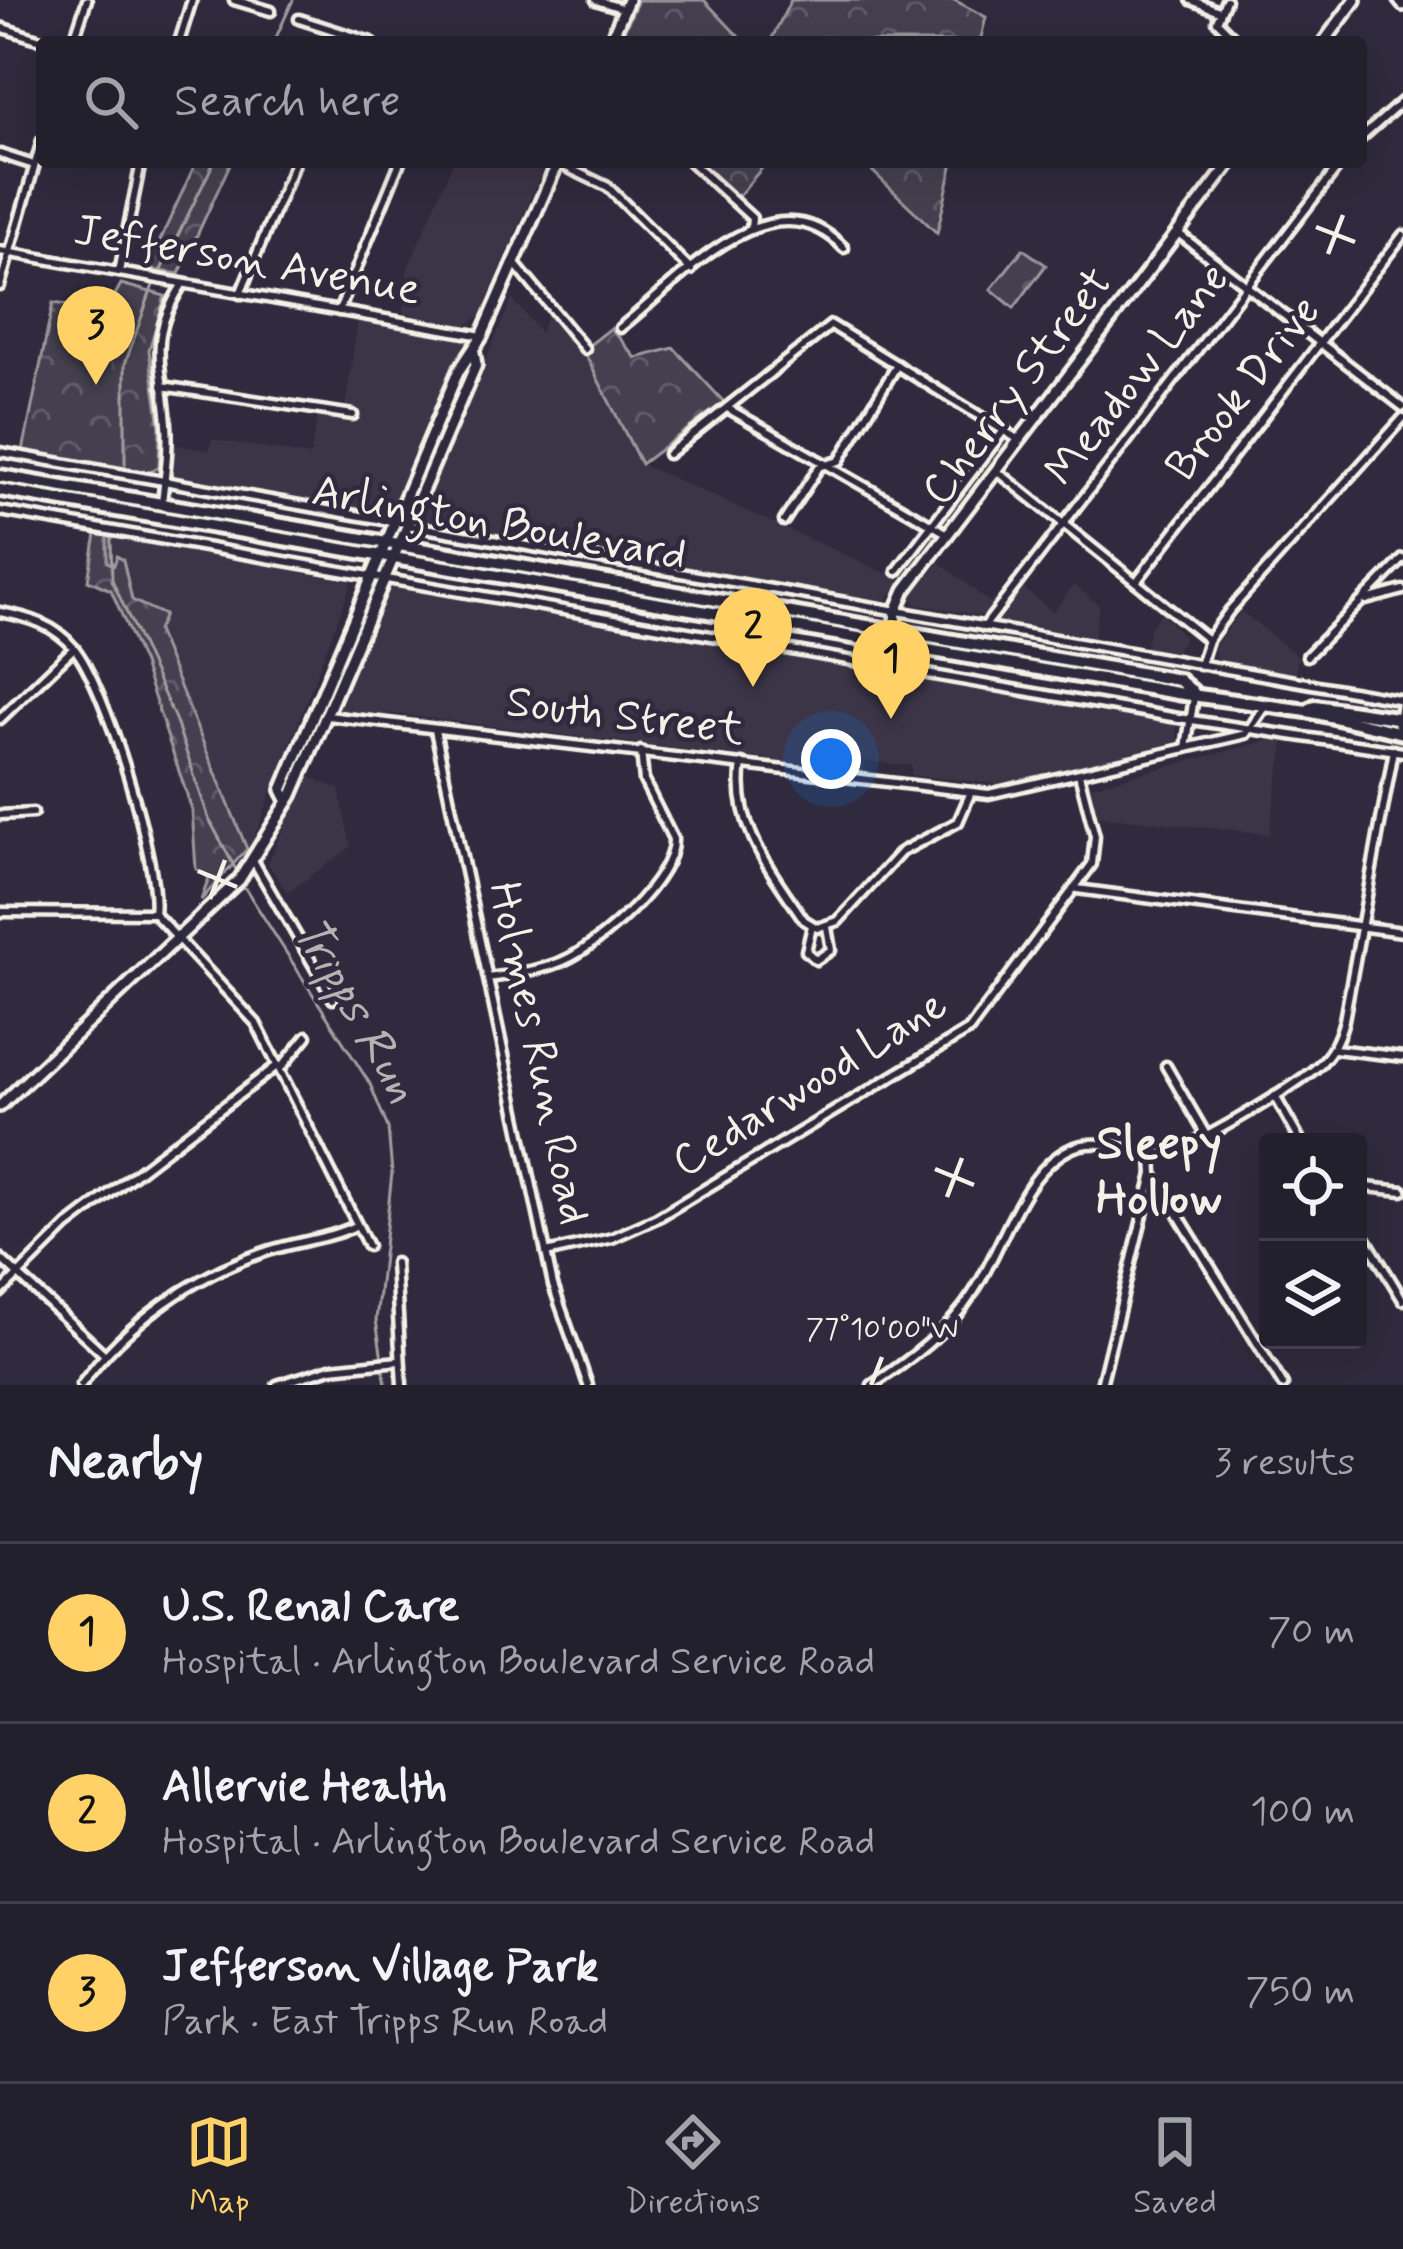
<!DOCTYPE html>
<meta charset="utf-8">
<style>
:root{--surface:#23202e;--page:#2b2836;--text:#f1f3f6;--muted:#a3a3aa;--line:#403e4a;--accent:#ffd166}
body{margin:0;font-family:Mynerve,sans-serif;background:var(--page);color:var(--text)}
.controls{position:absolute;right:36px;bottom:36px;display:grid;overflow:hidden;border-radius:12px;box-shadow:0 12px 48px #0002}
.controls button{width:108px;height:108px;display:grid;place-items:center;padding:0;border:0;border-bottom:3px solid var(--line);background:var(--surface);color:var(--text);font:60px sans-serif}
.you{position:absolute;left:831px;top:759px;width:42px;height:42px;margin:-30px;border:9px solid #fff;border-radius:50%;background:#1a73e8;box-shadow:0 0 0 18px #1a73e833}
.badge{display:grid;place-items:center;width:78px;height:78px;border-radius:50%;background:var(--accent);color:#111;font-size:39px;font-weight:700}
.pin{position:absolute;translate:-50% -99px;filter:drop-shadow(0 3px 6px #0008)}
.pin::after{content:'';position:absolute;top:63px;width:42px;height:36px;background:inherit;clip-path:polygon(0 0,100% 0,50% 100%)}
.list{margin:0;padding:0;list-style:none}
h2{display:flex;justify-content:space-between;align-items:center;height:156px;margin:0;padding:0 48px;font-size:51px}
h2 small{font-size:39px;font-weight:400;color:var(--muted)}
.list li{display:grid;grid-template-columns:78px 1fr auto;gap:36px;align-items:center;box-sizing:border-box;height:180px;padding:0 48px;border-top:3px solid var(--line)}
.list b{display:block;font-size:45px;white-space:nowrap}
.list p{margin:0;font-size:39px;white-space:nowrap;color:var(--muted)}
.list em{font-size:39px;font-style:normal;color:var(--muted)}
.icon{flex:none;width:66px;height:66px;fill:none;stroke:currentColor;stroke-width:2;stroke-linecap:round;stroke-linejoin:round}
.map{position:relative;flex:none;width:1403px;height:1385px;overflow:hidden}
.search{position:absolute;background:var(--surface);box-shadow:0 12px 48px #0002;left:36px;right:36px;top:36px;height:132px;display:flex;align-items:center;gap:30px;box-sizing:border-box;padding:0 42px;border-radius:12px;color:var(--muted);font-size:45px}
.sheet{height:696px;background:var(--surface)}
nav{display:flex;justify-content:space-around;align-items:center;box-sizing:border-box;height:168px;border-top:3px solid var(--line);background:var(--surface);font-size:33px;color:var(--muted)}
nav a{display:grid;justify-items:center;gap:6px}
nav .on{color:var(--accent)}
.map>svg:first-child{display:block}
.built{fill:#3b3647}
.forest{fill:url(#forest-crowns);stroke:#9c989c;stroke-width:3}
.lines{fill:none;stroke-linecap:round;stroke-linejoin:round}
.stream{stroke:#a19ea0;stroke-width:3}
.street-casing{stroke:#f4f1e8;stroke-width:15}
.secondary-casing{stroke:#f4f1e8;stroke-width:18}
.highway-casing{stroke:#f4f1e8;stroke-width:20}
.street{stroke:#2f2a3d;stroke-width:6}
.secondary{stroke:#2f2a3d;stroke-width:9}
.highway{stroke:#2f2a3d;stroke-width:10}
.ticks{fill:none;stroke:#f4f1e8;stroke-width:4.5}
.labels{text-anchor:middle;dominant-baseline:central;stroke-width:9;stroke-linejoin:round;paint-order:stroke}
.street-label{font-size:45px;fill:#f4f1e8;stroke:#2f2a3d}
.water-label{font-size:48px;font-style:italic;fill:#b6b2b2;stroke:#2f2a3d}
.neighbourhood-label{font-size:48px;font-weight:bold;fill:#f4f1e8;stroke:#2f2a3d}
.ticks-label{font-size:30px;text-anchor:middle;fill:#f4f1e8;stroke:#2f2a3d;stroke-width:9;stroke-linejoin:round;paint-order:stroke}
</style>
<div class="map">
<svg width="1403" height="1385" viewBox="0 0 1403 1385">
<defs>
<pattern id="forest-crowns" width="20" height="18" patternUnits="userSpaceOnUse" patternTransform="scale(3)"><rect width="20" height="18" fill="#454050"/><path d="M2 6a3 3 0 1 1 6 0M12 15a3 3 0 1 1 6 0" fill="none" stroke="#605c69"/></pattern>
</defs>
<rect width="100%" height="100%" fill="#2f2a3d"/>
<filter id="ink" filterUnits="userSpaceOnUse"><feTurbulence type="fractalNoise" baseFrequency=".00833" numOctaves="2"/><feDisplacementMap in="SourceGraphic" scale="24" xChannelSelector="R" yChannelSelector="G"/><feConvolveMatrix kernelMatrix="1 2 1 2 8 2 1 2 1" color-interpolation-filters="sRGB"/></filter>
<g filter="url(#ink)">
<!-- built -->
<g class="built">
<polygon points="453,162 546,162 480,316 467,325 403,313 407,271"/>
<polygon points="512,299 540,332 550,310 583,350 641,464 901,580 885,601 425,521 421,511"/>
<polygon points="358,320 467,341 391,514 172,475 172,444 209,451 212,439 310,456 320,403 345,407"/>
<polygon points="96,534 352,582 253,841 201,900 214,861 195,861 192,811 143,664 163,615 88,580"/>
<polygon points="939,562 992,604 982,616 914,604 913,595"/>
<polygon points="396,585 1175,720 1178,741 1007,785 911,775 912,766 865,761 862,771 387,713 386,718 344,713 336,703 382,594"/>
<polygon points="1074,585 1099,605 1094,638 999,621 1023,588 1053,612"/>
<polygon points="1241,611 1298,656 1295,676 1223,664 1215,657 1214,647"/>
<polygon points="1161,613 1185,637 1175,651 1146,647 1149,629"/>
<polygon points="1271,740 1284,742 1269,834 1098,816 1090,786"/>
<polygon points="307,776 339,789 351,847 287,893 268,863"/>
</g>
<!-- forest -->
<g class="forest">
<polygon points="638,0 704,0 744,42 619,42"/>
<polygon points="791,0 954,0 986,17 980,42 770,42"/>
<polygon points="196,162 231,162 179,274 147,269"/>
<polygon points="697,162 767,162 736,199"/>
<polygon points="863,162 953,162 937,233"/>
<polygon points="1023,249 1046,265 1014,308 991,289"/>
<polygon points="121,284 165,296 149,350 160,426 159,467 148,473 23,451 53,303 106,311"/>
<polygon points="611,328 636,358 674,348 724,402 641,464 583,350"/>
<polygon points="96,534 107,536 107,562 114,565 117,556 123,560 132,600 164,615 157,631 247,849 201,900 209,878 196,869 192,810 143,664 111,590 88,580"/>
</g>
<g class="lines">
<!-- stream -->
<g class="stream">
<polyline points="274,42 293,0"/>
<polyline points="159,274 214,162"/>
<polyline points="125,464 125,364 153,285"/>
<polyline points="111,538 112,580 175,719 209,819 235,868"/>
<polyline points="245,888 370,1084 388,1128 392,1173 376,1320 386,1385"/>
</g>
<!-- street casing -->
<g class="street-casing">
<g id="street">
<polyline points="234,0 271,11"/>
<polyline points="596,0 624,9"/>
<polyline points="1191,0 1219,11"/>
<polyline points="1226,0 1217,21 1238,42"/>
<polyline points="299,19 371,42"/>
<polyline points="0,27 47,42"/>
<polyline points="73,42 87,0"/>
<polyline points="179,42 192,0"/>
<polyline points="1361,138 1403,101"/>
<polyline points="0,154 34,165"/>
<polyline points="691,162 752,218 751,229"/>
<polyline points="558,163 608,187 691,270"/>
<polyline points="1178,233 1403,407"/>
<polyline points="0,251 482,336"/>
<polyline points="515,264 585,349"/>
<polyline points="119,272 141,162"/>
<polyline points="0,286 42,140"/>
<polyline points="240,294 295,162"/>
<polyline points="339,311 400,162"/>
<path d="M620,328C680,281 771,172 844,248"/>
<polyline points="162,386 353,415"/>
<polyline points="729,409 948,534"/>
<polyline points="0,452 395,522"/>
<polyline points="668,454 831,325 1019,440"/>
<polyline points="996,470 1208,640"/>
<path d="M162,502C165,477 169,449 167,424C163,364 146,341 182,285"/>
<polyline points="0,511 1172,717 1403,752"/>
<polyline points="784,521 819,467 839,461 897,365"/>
<polyline points="408,525 1403,700"/>
<polyline points="897,571 1005,429"/>
<polyline points="1136,582 1403,235"/>
<polyline points="1366,600 1403,590"/>
<path d="M0,612C28,617 55,625 74,648C105,684 161,867 154,913"/>
<polyline points="984,627 1342,162"/>
<polyline points="1307,656 1403,559"/>
<polyline points="1200,665 1208,640 1230,610 1403,418"/>
<polyline points="328,716 989,794 1246,734 1265,706"/>
<polyline points="0,719 74,648"/>
<polyline points="435,730 553,1285 588,1385"/>
<polyline points="1186,748 1194,697"/>
<path d="M742,764C732,824 772,872 804,920L817,928L838,921L901,852L958,822L971,792"/>
<polyline points="0,815 33,813"/>
<polyline points="254,862 333,999"/>
<polyline points="1077,889 1403,932"/>
<polyline points="0,912 154,913"/>
<polyline points="154,913 256,1023 368,1246"/>
<polyline points="812,926 806,951 816,960 831,950 827,927"/>
<path d="M489,978C514,974 539,971 563,961C598,946 675,879 673,839L644,781L641,751"/>
<polyline points="1335,1049 1403,1057"/>
<polyline points="1166,1066 1206,1135"/>
<polyline points="280,1069 307,1036"/>
<polyline points="1275,1096 1301,1142"/>
<polyline points="1152,1156 1153,1174 1283,1385"/>
<polyline points="1358,1186 1403,1191"/>
<polyline points="1358,1226 1403,1300"/>
<polyline points="546,1253 612,1238 657,1218 969,1030 1092,864 1095,836 1079,774"/>
<polyline points="0,1258 105,1355"/>
<polyline points="395,1263 402,1385"/>
<polyline points="0,1293 67,1226 278,1065"/>
<path d="M81,1385C127,1322 194,1275 268,1251C297,1241 330,1239 357,1225"/>
<polyline points="277,1385 331,1368 399,1361"/>
<path d="M872,1385C910,1360 948,1332 973,1293C1002,1250 1020,1175 1068,1150C1103,1132 1131,1159 1166,1153C1194,1148 1294,1087 1317,1067C1332,1054 1339,1039 1344,1020L1394,750"/>
<polyline points="1101,1385 1153,1174"/>
</g>
</g>
<!-- secondary casing -->
<g class="secondary-casing">
<g id="secondary">
<polyline points="1399,0 1403,5"/>
<polyline points="610,42 628,0"/>
<polyline points="1324,42 1355,0"/>
<polyline points="893,645 896,611 905,590 1231,162"/>
<polyline points="1399,724 1403,700"/>
<polyline points="286,798 282,790 458,372 482,336 558,162"/>
<polyline points="0,1106 239,880 292,795 476,365 474,352"/>
</g>
</g>
<!-- highway casing -->
<g class="highway-casing">
<g id="highway">
<polyline points="0,476 1179,680 1193,692"/>
<polyline points="0,490 1177,693 1307,711 1403,733"/>
<polyline points="1307,711 1315,706 1403,719"/>
</g>
</g>
<!-- street -->
<use href="#street" class="street"/>
<!-- secondary -->
<use href="#secondary" class="secondary"/>
<!-- highway -->
<use href="#highway" class="highway"/>
</g>
</g>
<!-- ticks -->
<path class="ticks" d="M1316,227L1355,242M1328,254L1343,215M198,871L237,887M210,899L225,860M935,1169L974,1185M947,1197L962,1158M871,1385L882,1357"/>
<g class="labels">
<!-- street labels -->
<g class="street-label">
<text transform="translate(247 261) rotate(10)">Jefferson Avenue</text>
<text transform="translate(1138 375) rotate(-52)">Meadow Lane</text>
<text transform="translate(1018 387) rotate(-53)">Cherry Street</text>
<text transform="translate(1244 389) rotate(-52)">Brook Drive</text>
<text transform="translate(499 524) rotate(10)">Arlington Boulevard</text>
<text transform="translate(625 717) rotate(7)">South Street</text>
<text transform="translate(538 1053) rotate(78)">Holmes Run Road</text>
<text transform="translate(810 1084) rotate(-32)">Cedarwood Lane</text>
</g>
<!-- water labels -->
<g class="water-label">
<text transform="translate(355 1010) rotate(60)">Tripps Run</text>
</g>
<!-- neighbourhood labels -->
<g class="neighbourhood-label">
<text x="1159" y="1144">Sleepy<tspan x="1159" dy="55">Hollow</tspan></text>
</g>
</g>
<g class="ticks-label">
<text x="882" y="1338">77°10'00"W</text>
</g>
</svg>
<div class="controls">
<button><svg class="icon" aria-label="locate" viewBox="0 0 24 24"><circle cx="12" cy="12" r="6"/><path d="M12 2v4M12 18v4M2 12h4M18 12h4"/></svg></button>
<button><svg class="icon" aria-label="layers" viewBox="0 0 24 24"><path d="M12 4l9 5-9 5-9-5zM3 14l9 5 9-5"/></svg></button>
</div>
<div class="you"></div>
<div class="pin badge" style="left:891px;top:719px">1</div>
<div class="pin badge" style="left:753px;top:687px">2</div>
<div class="pin badge" style="left:96px;top:385px">3</div>
<div class="search"><svg class="icon" aria-label="search" viewBox="0 0 24 24"><circle cx="10" cy="10" r="6"/><path d="M15 15l6 6"/></svg>Search here</div>
</div>
<section class="sheet">
<h2>Nearby<small>3 results</small></h2>
<ul class="list">
<li><span class="badge">1</span><div><b>U.S. Renal Care</b><p>Hospital · Arlington Boulevard Service Road</p></div><em>70 m</em></li>
<li><span class="badge">2</span><div><b>Allervie Health</b><p>Hospital · Arlington Boulevard Service Road</p></div><em>100 m</em></li>
<li><span class="badge">3</span><div><b>Jefferson Village Park</b><p>Park · East Tripps Run Road</p></div><em>750 m</em></li>
</ul>
</section>
<nav>
<a class="on"><svg class="icon" aria-label="map" viewBox="0 0 24 24"><path d="M3 6l6-2 6 2 6-2v14l-6 2-6-2-6 2zM9 4v14M15 6v14"/></svg>Map</a>
<a><svg class="icon" aria-label="directions" viewBox="0 0 24 24"><path d="M12 3l9 9-9 9-9-9zM9 14v-3h6M13 9l2 2-2 2"/></svg>Directions</a>
<a><svg class="icon" aria-label="saved" viewBox="0 0 24 24"><path d="M7 4h10v16l-5-4-5 4z"/></svg>Saved</a>
</nav>
